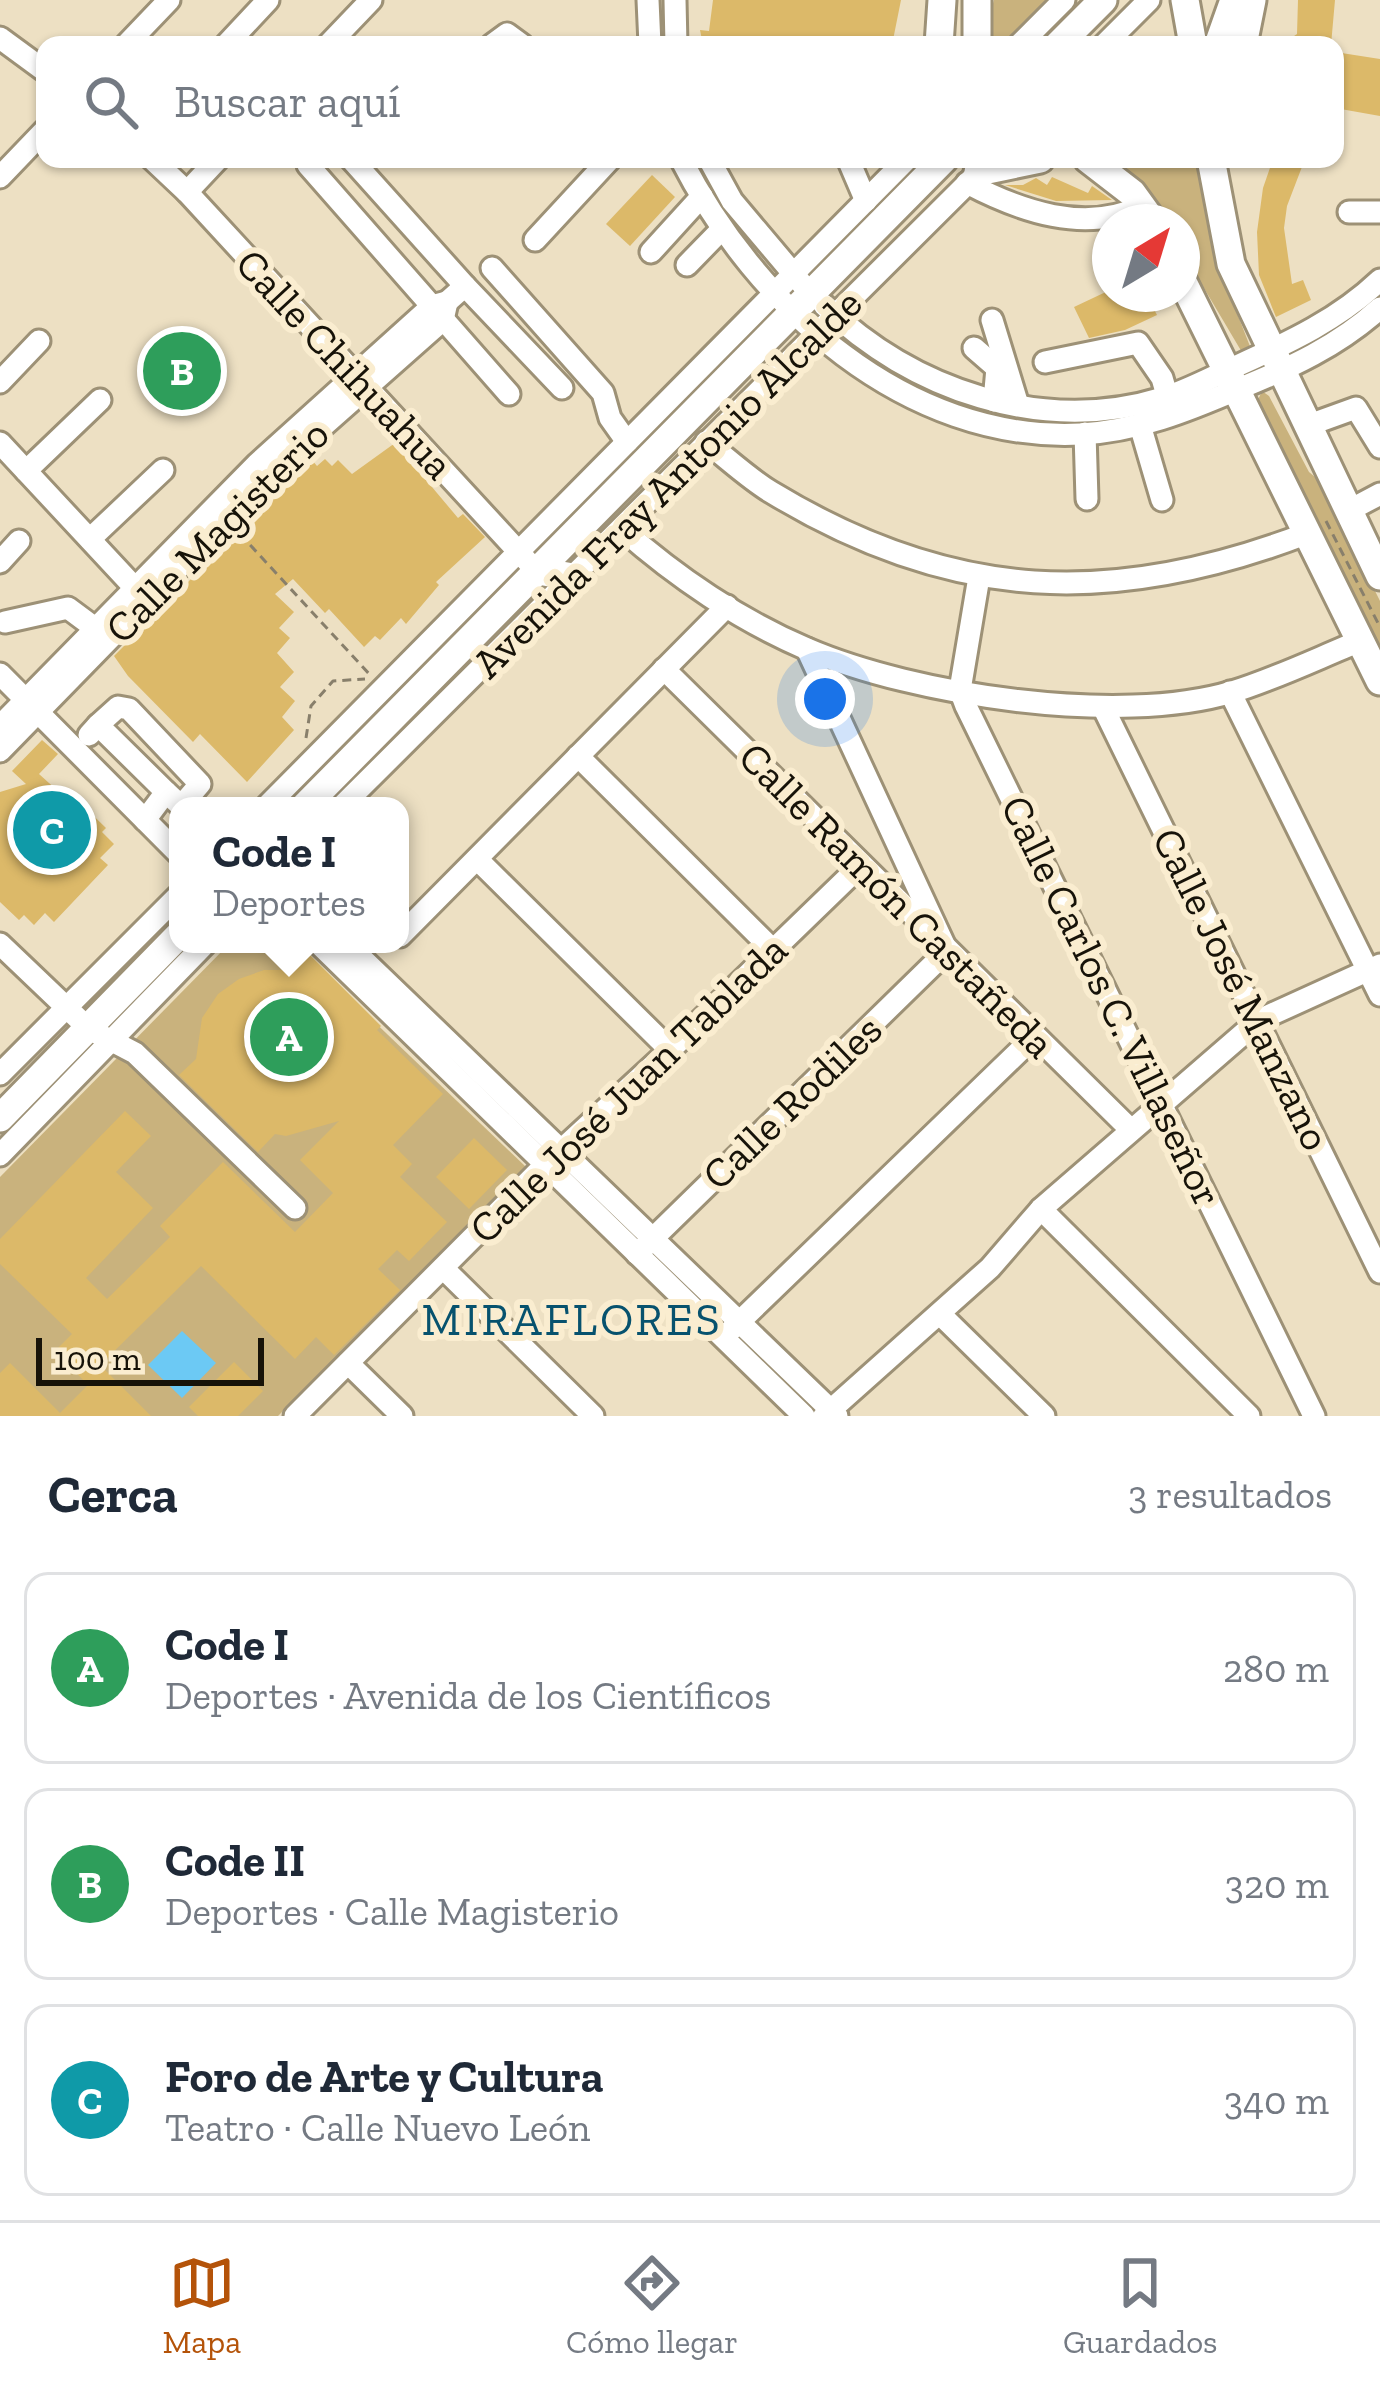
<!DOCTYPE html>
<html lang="es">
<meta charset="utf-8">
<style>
:root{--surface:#fff;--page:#f2f2f3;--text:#1f2937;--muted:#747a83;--line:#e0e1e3;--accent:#b45309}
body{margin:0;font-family:"Zilla Slab",serif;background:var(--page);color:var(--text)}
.compass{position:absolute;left:1092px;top:204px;width:108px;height:108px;border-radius:50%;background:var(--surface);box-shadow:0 3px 9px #0004;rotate:38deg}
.scale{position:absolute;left:36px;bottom:30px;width:228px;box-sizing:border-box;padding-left:12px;border:6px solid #171309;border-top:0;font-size:33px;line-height:42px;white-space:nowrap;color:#171309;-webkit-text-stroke:9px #faedd0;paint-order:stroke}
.you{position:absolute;left:825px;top:699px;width:42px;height:42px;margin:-30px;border:9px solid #fff;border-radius:50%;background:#1a73e8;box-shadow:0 0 0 18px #1a73e833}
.badge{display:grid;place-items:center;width:78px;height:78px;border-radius:50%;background:var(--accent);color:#fff;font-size:39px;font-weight:700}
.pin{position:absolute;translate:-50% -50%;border:6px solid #fff;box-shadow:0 3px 12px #0006}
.popup{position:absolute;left:169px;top:797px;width:240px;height:156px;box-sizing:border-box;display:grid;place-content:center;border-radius:24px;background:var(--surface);filter:drop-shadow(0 3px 9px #0005);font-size:39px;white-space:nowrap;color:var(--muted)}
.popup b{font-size:45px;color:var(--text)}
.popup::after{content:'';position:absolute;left:50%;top:100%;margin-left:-24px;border:24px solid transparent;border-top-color:var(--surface)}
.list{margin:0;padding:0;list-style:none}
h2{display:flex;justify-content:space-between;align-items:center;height:156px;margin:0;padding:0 48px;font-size:51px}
h2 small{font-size:39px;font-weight:400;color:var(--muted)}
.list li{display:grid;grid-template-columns:78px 1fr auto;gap:36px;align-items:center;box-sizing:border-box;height:192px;margin:0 24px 24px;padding:0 24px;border:3px solid var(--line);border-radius:24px}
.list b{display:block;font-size:45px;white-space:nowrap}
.list p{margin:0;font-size:39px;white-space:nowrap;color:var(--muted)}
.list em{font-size:39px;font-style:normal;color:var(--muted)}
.icon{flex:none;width:66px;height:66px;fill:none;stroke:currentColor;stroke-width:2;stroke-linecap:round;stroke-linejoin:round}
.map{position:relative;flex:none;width:1380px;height:1416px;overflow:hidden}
.search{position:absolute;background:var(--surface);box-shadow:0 3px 9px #0004;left:36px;right:36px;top:36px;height:132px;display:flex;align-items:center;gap:30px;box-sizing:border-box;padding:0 42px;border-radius:24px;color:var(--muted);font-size:45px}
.sheet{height:804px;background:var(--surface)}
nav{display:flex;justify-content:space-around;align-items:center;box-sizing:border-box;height:168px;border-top:3px solid var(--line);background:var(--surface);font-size:33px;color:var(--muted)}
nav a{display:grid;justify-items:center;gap:6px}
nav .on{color:var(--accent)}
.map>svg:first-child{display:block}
.green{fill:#c9b27d}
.water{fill:#6cc9f4}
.building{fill:#dcb969}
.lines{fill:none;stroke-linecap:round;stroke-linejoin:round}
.minor-casing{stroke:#9d9176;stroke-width:27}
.major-casing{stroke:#9d9176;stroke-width:33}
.path{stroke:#887f6b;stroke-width:3;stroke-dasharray:9 6;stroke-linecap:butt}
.minor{stroke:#fff;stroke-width:21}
.major{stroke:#fff;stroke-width:27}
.labels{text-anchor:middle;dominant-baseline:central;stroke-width:12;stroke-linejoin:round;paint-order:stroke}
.street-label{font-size:42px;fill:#171309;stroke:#faedd0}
.neighbourhood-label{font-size:45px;letter-spacing:3px;fill:#07526e;stroke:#faedd0}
</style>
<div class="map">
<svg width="1380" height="1416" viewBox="0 0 1380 1416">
<rect width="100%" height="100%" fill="#ede0c3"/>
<!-- green -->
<g class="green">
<polygon points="994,0 1053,0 1008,45 993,45 991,10"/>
<polygon points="1151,159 1202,159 1216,259 1251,349 1243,354 1182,251 1182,222 1166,222 1159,208 1121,170"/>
<polygon points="1262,391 1269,396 1309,472 1321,482 1380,601 1380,651 1257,402"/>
<polygon points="229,944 293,944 526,1167 278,1416 0,1416 0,1177"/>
</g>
<!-- water -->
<polygon class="water" points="182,1331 216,1363 182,1398 148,1365"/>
<!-- building -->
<g class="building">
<polygon points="713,0 901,0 892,45 703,45 700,30 709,31"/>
<polygon points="1298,0 1335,0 1331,45 1281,45 1297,34"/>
<polygon points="1335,52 1380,59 1380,116 1335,108"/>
<polygon points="1273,159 1305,159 1287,206 1284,228 1292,284 1303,280 1311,300 1276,317 1259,275 1257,232 1263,188"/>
<polygon points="652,175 675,197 630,246 606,224"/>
<polygon points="1052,177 1088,193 1092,186 1112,200 1056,201 1005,185 1023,185 1036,178 1047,185"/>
<polygon points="1110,290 1110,294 1146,294 1157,315 1125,330 1089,338 1074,307"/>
<polygon points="395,443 458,518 463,514 485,537 436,582 439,585 406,624 401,618 380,640 375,636 364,647 329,609 325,613 293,579 275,594 294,612 279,628 290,638 277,653 294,672 280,687 295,701 282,717 294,730 247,782 200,734 193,742 128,676 114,656 311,459 317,466 325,459 332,466 338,460 352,474"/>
<polygon points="42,740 58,754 39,774 59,792 64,787 106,828 102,832 114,844 100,858 108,865 54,922 45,913 34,925 24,915 19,920 0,902 0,792 26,784 12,771"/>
<polygon points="303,948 381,1026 377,1030 443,1094 393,1145 412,1164 400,1177 447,1222 409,1261 397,1250 378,1269 400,1290 334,1355 316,1337 295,1359 201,1266 100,1365 151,1416 0,1416 0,1373 10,1363 60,1413 88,1385 55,1351 72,1334 0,1264 0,1239 125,1111 151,1136 116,1172 153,1208 86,1278 107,1299 170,1237 160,1226 223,1162 295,1232 333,1193 300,1160 339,1121 286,1136 275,1134 258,1152 179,1075 196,1059 202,1018 218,994 239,979 264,970 282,970"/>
<polygon points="474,1138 507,1170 469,1209 436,1177"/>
<polygon points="234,1362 263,1391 238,1416 198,1416 189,1407"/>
</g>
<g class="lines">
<!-- minor casing -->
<g class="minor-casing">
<g id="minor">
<polyline points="648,0 650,45"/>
<polyline points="675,0 676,45"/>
<polyline points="0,38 45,71"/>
<polyline points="126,45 169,0"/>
<polyline points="226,45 268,0"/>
<polyline points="328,45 371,0"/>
<polyline points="492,45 507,34 522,45"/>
<polyline points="1019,45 1064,0"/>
<polyline points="1104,45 1149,0"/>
<polyline points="152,159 187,192 528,562"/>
<polyline points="351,159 465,286 447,302"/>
<path d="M681,159C756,306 906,443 1081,434C1137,431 1187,411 1238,389C1290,368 1338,346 1380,308"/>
<polyline points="709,159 732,201 802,284"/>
<polyline points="848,159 866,201"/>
<polyline points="308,165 509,394"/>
<polyline points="0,177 45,130"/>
<path d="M967,183C1020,211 1085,234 1142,206"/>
<polyline points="187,192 218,159"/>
<polyline points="1349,212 1380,212"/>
<polyline points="535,240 610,159"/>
<polyline points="651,252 702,196"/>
<polyline points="687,265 722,229"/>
<polyline points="492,268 603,393 610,418 627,442"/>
<polyline points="465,286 562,388"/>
<path d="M824,305C912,390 1042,435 1163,398C1189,390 1214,376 1239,365C1290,342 1339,319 1380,280"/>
<polyline points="992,320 1018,405"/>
<polyline points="974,348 997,368 994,401"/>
<polyline points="1045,362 1138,343 1162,378 1171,409"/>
<polyline points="0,382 39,341"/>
<polyline points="1140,425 1162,500"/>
<polyline points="1309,425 1356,408 1380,447"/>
<polyline points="1085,433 1087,499"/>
<path d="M706,442C727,458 748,478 771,492C952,602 1113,608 1308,533"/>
<polyline points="0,443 135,588"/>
<polyline points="26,471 100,400"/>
<polyline points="1348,511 1380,494"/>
<path d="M622,529C676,577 741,621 807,649C914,695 1119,726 1232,692C1275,679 1318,658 1360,641"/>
<polyline points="90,539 163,470"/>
<polyline points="0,562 19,541"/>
<polyline points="979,577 960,690 966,706 1314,1416"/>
<polyline points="5,622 68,608 103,634"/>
<polyline points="664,669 1130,1129"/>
<polyline points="0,674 178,853"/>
<polyline points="1230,692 1380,995"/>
<polyline points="1103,707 1380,1272"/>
<polyline points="98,725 118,707 129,709 200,784 181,806 166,792"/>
<polyline points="0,726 257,464 432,306 447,302 443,320 278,466 0,751"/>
<polyline points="89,735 98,725 166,792 145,820"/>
<polyline points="578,756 773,950"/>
<polyline points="267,806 907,159"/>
<polyline points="342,806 987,164"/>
<polyline points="477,859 670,1050"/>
<polyline points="400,936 727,606"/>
<polyline points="0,944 89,1029 135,1053 295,1208"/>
<polyline points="319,944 804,1416"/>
<polyline points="347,944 837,1416"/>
<polyline points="0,1074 178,896"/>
<polyline points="0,1155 205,944"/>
<polyline points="1041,1209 1249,1416"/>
<polyline points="637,1254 947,951 807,649"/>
<polyline points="443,1268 593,1416"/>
<polyline points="940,1314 1044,1416"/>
<polyline points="732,1329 1034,1037"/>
<polyline points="348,1363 402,1416"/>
<polyline points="295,1416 545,1165 670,1050 861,865"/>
<polyline points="824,1416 990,1268 1041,1209 1259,1020 1380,965"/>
</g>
</g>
<!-- major casing -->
<g class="major-casing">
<g id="major">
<polyline points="1185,0 1193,45"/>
<polyline points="939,45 942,0"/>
<polyline points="977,45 977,0"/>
<polyline points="1058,45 1103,0"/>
<polyline points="1218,45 1234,0"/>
<polyline points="1243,45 1252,0"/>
<polyline points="1088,159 1132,193 1153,222"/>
<polyline points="1211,159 1231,264 1380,576"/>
<polyline points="978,172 1040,159"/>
<polyline points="1182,280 1380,681"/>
<polyline points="538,571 573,577"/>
<polyline points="305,806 944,159"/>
<polyline points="0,1118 178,936"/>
</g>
</g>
<!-- path -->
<g class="path">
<polyline points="1326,521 1380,627"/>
<polyline points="240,534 372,677"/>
<polyline points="306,738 311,706 333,681 365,679"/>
</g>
<!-- minor -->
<use href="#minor" class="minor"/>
<!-- major -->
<use href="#major" class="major"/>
</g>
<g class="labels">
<!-- street labels -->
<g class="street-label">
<text transform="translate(345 364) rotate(47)">Calle Chihuahua</text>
<text transform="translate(667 483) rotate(-45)">Avenida Fray Antonio Alcalde</text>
<text transform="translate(217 531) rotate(-45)">Calle Magisterio</text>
<text transform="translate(897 900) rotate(45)">Calle Ramón Castañeda</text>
<text transform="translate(1242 989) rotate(64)">Calle José Manzano</text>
<text transform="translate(1112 1001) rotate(64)">Calle Carlos C. Villaseñor</text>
<text transform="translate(628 1089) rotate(-44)">Calle José Juan Tablada</text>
<text transform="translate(792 1102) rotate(-44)">Calle Rodiles</text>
</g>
<!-- neighbourhood labels -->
<g class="neighbourhood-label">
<text x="572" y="1320">MIRAFLORES</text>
</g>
</g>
</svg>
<svg class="compass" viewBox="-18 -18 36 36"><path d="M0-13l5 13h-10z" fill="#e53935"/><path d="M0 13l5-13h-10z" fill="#747a83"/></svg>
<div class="scale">100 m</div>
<div class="you"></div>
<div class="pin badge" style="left:289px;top:1037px;background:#2e9e5b">A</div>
<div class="popup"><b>Code I</b>Deportes</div>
<div class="pin badge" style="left:182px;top:371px;background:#2e9e5b">B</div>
<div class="pin badge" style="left:52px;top:830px;background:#0f9aa8">C</div>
<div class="search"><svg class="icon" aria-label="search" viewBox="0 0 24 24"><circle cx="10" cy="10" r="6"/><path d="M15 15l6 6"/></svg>Buscar aquí</div>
</div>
<section class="sheet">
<h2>Cerca<small>3 resultados</small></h2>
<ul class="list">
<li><span class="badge" style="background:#2e9e5b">A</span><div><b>Code I</b><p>Deportes · Avenida de los Científicos</p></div><em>280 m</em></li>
<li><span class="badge" style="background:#2e9e5b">B</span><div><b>Code II</b><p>Deportes · Calle Magisterio</p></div><em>320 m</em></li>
<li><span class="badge" style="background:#0f9aa8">C</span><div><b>Foro de Arte y Cultura</b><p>Teatro · Calle Nuevo León</p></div><em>340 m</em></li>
</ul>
</section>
<nav>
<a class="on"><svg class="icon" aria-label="map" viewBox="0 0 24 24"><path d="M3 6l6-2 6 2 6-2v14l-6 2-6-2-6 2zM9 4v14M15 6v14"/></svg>Mapa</a>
<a><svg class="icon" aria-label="directions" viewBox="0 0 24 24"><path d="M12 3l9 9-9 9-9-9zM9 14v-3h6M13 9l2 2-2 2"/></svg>Cómo llegar</a>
<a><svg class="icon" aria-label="saved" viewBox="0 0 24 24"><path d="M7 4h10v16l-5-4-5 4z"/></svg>Guardados</a>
</nav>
